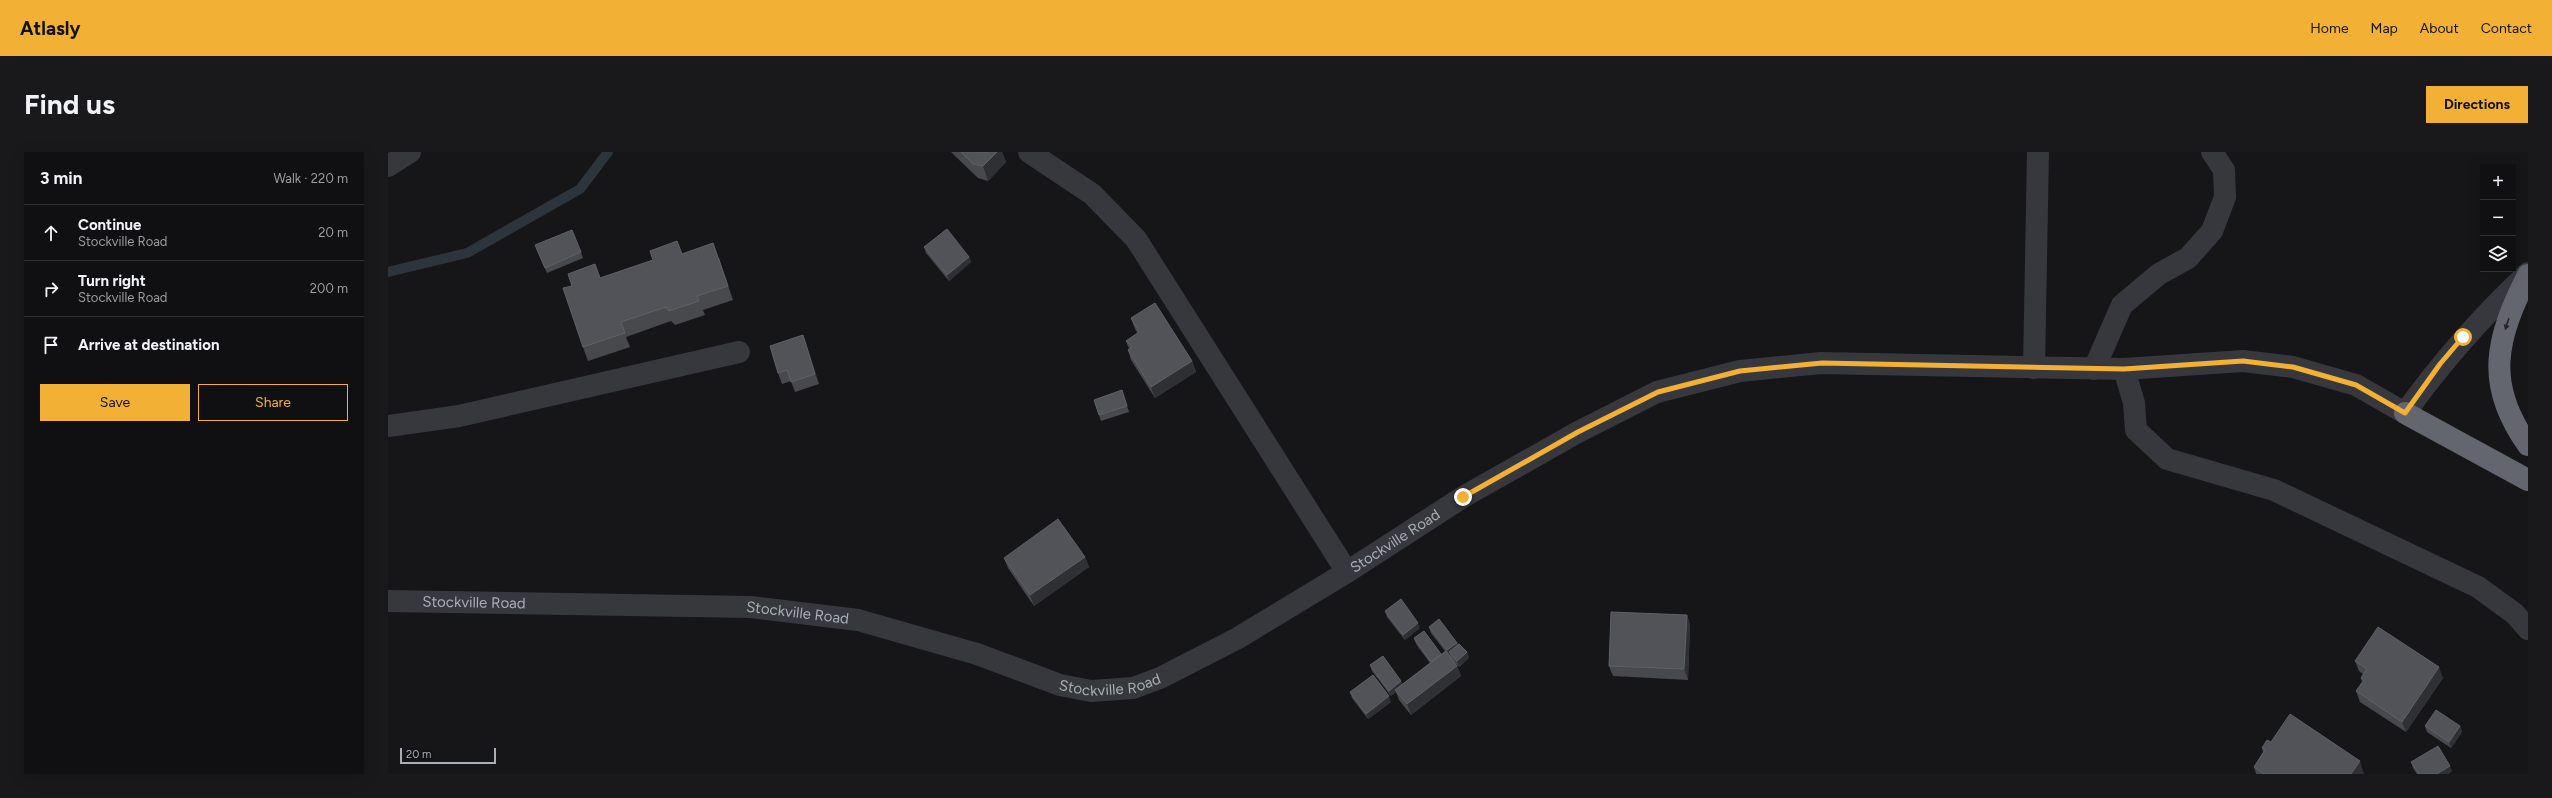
<!DOCTYPE html>
<meta charset="utf-8">
<style>
:root{--surface:#101012;--page:#19191b;--text:#f1f3f6;--muted:#9c9d9f;--line:#303032;--accent:#f2b134}
body{margin:0;font-family:Figtree,sans-serif;background:var(--page);color:var(--text)}
.controls{position:absolute;right:12px;top:12px;display:grid;overflow:hidden;border-radius:0px;box-shadow:0 4px 16px #0002}
.controls button{width:36px;height:36px;display:grid;place-items:center;padding:0;border:0;border-bottom:1px solid var(--line);background:var(--surface);color:var(--text);font:20px sans-serif}
.scale{position:absolute;left:12px;bottom:10px;width:96px;box-sizing:border-box;padding-left:4px;border:2px solid #a8adb8;border-top:0;font-size:11px;line-height:14px;white-space:nowrap;color:#a8adb8;-webkit-text-stroke:3px #111113;paint-order:stroke}
.stop{position:absolute;width:12px;height:12px;margin:-9px;border:3px solid #f2b134;border-radius:50%;background:#fff}
.stop.end{background:#f2b134;border-color:#fff;box-shadow:0 1px 4px #0008}
.list{margin:0;padding:0;list-style:none}
h2{display:flex;justify-content:space-between;align-items:center;height:52px;margin:0;padding:0 16px;font-size:17px}
h2 small{font-size:13px;font-weight:400;color:var(--muted)}
.list li{display:grid;grid-template-columns:26px 1fr auto;gap:12px;align-items:center;box-sizing:border-box;height:56px;padding:0 16px;border-top:1px solid var(--line)}
.list b{display:block;font-size:15px;white-space:nowrap}
.list p{margin:0;font-size:13px;white-space:nowrap;color:var(--muted)}
.list em{font-size:13px;font-style:normal;color:var(--muted)}
.actions{display:flex;gap:8px;padding:12px 16px}
.actions a{flex:1;padding:9px 0;border:1px solid var(--accent);border-radius:0px;text-align:center;font-size:14px;color:var(--accent)}
.actions .main{background:var(--accent);color:#111}
.icon{flex:none;width:22px;height:22px;fill:none;stroke:currentColor;stroke-width:2;stroke-linecap:round;stroke-linejoin:round}
.map{position:relative;flex:none;width:2140px;height:622px;overflow:hidden;border-radius:0px}
header{display:flex;align-items:center;gap:24px;box-sizing:border-box;height:56px;padding:0 20px;background:var(--accent);color:#111}
header strong{font-size:19px}
nav{display:flex;gap:22px;margin-inline-start:auto;font-size:14px}
.intro{display:flex;align-items:center;justify-content:space-between;box-sizing:border-box;height:96px;padding:0 24px}
h1{margin:0;font-size:28px}
.button{padding:10px 18px;border-radius:0px;background:var(--accent);color:#111;font-size:14px;font-weight:700}
main{display:flex;gap:24px;padding:0 24px}
aside{flex:1;background:var(--surface);border-radius:0px;box-shadow:0 4px 16px #0002}
.map>svg:first-child{display:block}
.lines{fill:none;stroke-linecap:round;stroke-linejoin:round}
.stream{stroke:#2c353c;stroke-width:10}
.minor{stroke:#37383d;stroke-width:22}
.highway{stroke:#63666e;stroke-width:22}
.wall{fill:#47494d}
.shaded-wall{fill:#2f3033}
.building{fill:#525359;stroke:#5f6168}
.oneway{fill:#26262a}
.route{stroke:#f2b134;stroke-width:5}
.labels{text-anchor:middle;dominant-baseline:central;stroke-width:3;stroke-linejoin:round;paint-order:stroke}
.street-label{font-size:15px;fill:#a8adb8;stroke:#111113}
</style>
<header>
<strong>Atlasly</strong>
<nav><a>Home</a><a>Map</a><a>About</a><a>Contact</a></nav>
</header>
<div class="intro"><h1>Find us</h1><a class="button">Directions</a></div>
<main>
<aside>
<h2>3 min<small>Walk · 220 m</small></h2>
<ul class="list">
<li><svg class="icon" aria-label="ahead" viewBox="0 0 24 24"><path d="M12 20V5M6 11l6-6 6 6"/></svg><div><b>Continue</b><p>Stockville Road</p></div><em>20 m</em></li>
<li><svg class="icon" aria-label="right" viewBox="0 0 24 24"><path d="M7 20v-9h11M14 6l5 5-5 5"/></svg><div><b>Turn right</b><p>Stockville Road</p></div><em>200 m</em></li>
<li><svg class="icon" aria-label="arrive" viewBox="0 0 24 24"><path d="M6 21V4h12l-3 4 3 4H6"/></svg><div><b>Arrive at destination</b></div></li>
</ul>
<div class="actions"><a class="main">Save</a><a>Share</a></div>
</aside>
<div class="map">
<svg width="2140" height="622" viewBox="0 0 2140 622">
<rect width="100%" height="100%" fill="#161618"/>
<g class="lines">
<!-- stream -->
<polyline class="stream" points="0,120 79,101 192,37 220,0"/>
<!-- minor -->
<g class="minor">
<polyline points="641,0 704,42 748,87 959,420"/>
<polyline points="0,14 22,0"/>
<polyline points="1646,216 1650,0"/>
<polyline points="1706,217 1734,153 1771,122 1800,106 1824,79 1837,45 1836,18 1824,0"/>
<polyline points="1736,217 1746,251 1748,278 1779,307 1886,338 2090,435 2127,462 2140,477"/>
<polyline points="0,274 71,264 351,200"/>
<path id="s1" d="M0,449L362,455L470,468L589,502L672,533L703,539L745,536L772,526L850,486L959,420L1075,345L1190,280L1269,240L1352,219L1433,211L1736,217L1855,209L1905,215L1968,233L2017,261C2055,208 2093,165 2140,121"/>
</g>
<!-- highway -->
<g class="highway">
<path d="M2140,123C2108,186 2096,232 2140,293"/>
<polyline points="2017,261 2140,328"/>
</g>
</g>
<!-- wall -->
<g class="wall">
<polygon points="563,0 614,0 618,10 600,29 590,26"/>
<polygon points="147,93 193,100 195,106 159,121"/>
<polygon points="536,95 581,105 583,110 561,129 538,101"/>
<polygon points="294,102 331,106 345,148 315,158 317,163 287,173 283,169 238,185 242,195 200,209 195,195"/>
<polygon points="743,166 804,209 808,220 767,246 743,208 740,198 741,197 738,189 750,182 747,177"/>
<polygon points="415,183 431,232 407,240 403,229 394,232 390,221"/>
<polygon points="734,238 741,260 713,269 711,263"/>
<polygon points="697,405 701,415 646,454 620,416 616,406"/>
<polygon points="997,459 1032,476 1017,488 999,465"/>
<polygon points="1299,463 1302,473 1300,528 1225,524 1221,514"/>
<polygon points="1041,475 1069,491 1070,493 1079,500 1081,506 1071,515 1066,509 1069,514 1073,524 1023,563 1011,548 1008,540 1003,544 984,519 982,513 1013,529 1014,532 1042,511 1028,492 1026,486 1053,503 1057,499 1043,481"/>
<polygon points="1967,509 2055,526 2018,580 1972,550 1968,539 1974,530 1973,526 1975,522 1971,519"/>
<polygon points="962,540 1003,550 980,567 964,546"/>
<polygon points="2037,574 2072,574 2074,580 2063,596 2039,580"/>
<polygon points="1874,596 1976,622 1868,622 1866,615 1875,600"/>
<polygon points="2023,610 2064,619 2060,622 2029,622 2025,616"/>
</g>
<!-- shaded-wall -->
<g class="shaded-wall">
<polygon points="609,0 614,0 618,10 600,29 595,14"/>
<polygon points="581,105 583,110 561,129 559,123"/>
<polygon points="415,183 419,194 431,232 427,222"/>
<polygon points="804,209 808,220 767,246 763,235"/>
<polygon points="697,405 701,415 646,454 642,443"/>
<polygon points="1299,463 1302,473 1300,528 1296,517"/>
<polygon points="1030,471 1032,476 1017,488 1015,483"/>
<polygon points="1069,491 1071,496 1061,500 1062,503 1061,504 1059,498"/>
<polygon points="1079,500 1081,506 1071,515 1069,509"/>
<polygon points="1069,514 1073,524 1023,563 1019,552"/>
<polygon points="2051,515 2055,526 2018,580 2014,570"/>
<polygon points="1013,529 1015,535 1007,538 1008,540 1003,544 1001,539"/>
<polygon points="1001,544 1003,550 980,567 978,562"/>
<polygon points="2072,574 2074,580 2063,596 2061,590"/>
<polygon points="1972,609 1976,622 1963,622"/>
<polygon points="2062,614 2064,619 2060,622 2049,622"/>
</g>
<!-- building -->
<g class="building">
<polygon points="573,0 609,0 595,14 585,12"/>
<polygon points="559,77 581,105 559,123 536,95"/>
<polygon points="184,78 193,100 157,116 147,93"/>
<polygon points="289,89 294,102 325,91 340,134 309,144 311,149 281,159 278,155 233,170 237,181 195,195 175,136 184,134 180,122 207,112 212,126 265,108 262,99"/>
<polygon points="767,151 804,209 763,235 740,198 744,195 738,189 751,180 743,166"/>
<polygon points="415,183 427,222 403,230 399,218 390,221 382,194"/>
<polygon points="734,238 739,254 711,263 706,248"/>
<polygon points="670,367 697,405 642,443 616,406"/>
<polygon points="1013,447 1030,471 1015,483 997,459"/>
<polygon points="1223,460 1299,463 1296,517 1221,514"/>
<polygon points="1051,467 1069,491 1059,498 1041,475"/>
<polygon points="1990,475 2051,515 2014,570 1968,539 1976,528 1973,526 1979,517 1967,509"/>
<polygon points="1036,479 1053,502 1043,510 1026,486"/>
<polygon points="1071,492 1079,500 1069,509 1061,500"/>
<polygon points="1058,499 1069,514 1019,552 1007,538"/>
<polygon points="995,504 1013,529 1001,539 982,513"/>
<polygon points="985,523 1001,544 978,562 962,540"/>
<polygon points="2048,558 2072,574 2061,590 2037,574"/>
<polygon points="1902,562 1972,609 1963,622 1876,622 1866,615 1877,598 1874,596 1879,588 1883,590"/>
<polygon points="2050,594 2062,614 2049,622 2031,622 2023,610"/>
</g>
<!-- one-way arrows -->
<defs><path id="oneway-solid" d="M-6-.8H1V-3.2L6.5 0L1 3.2V.8H-6Z"/></defs>
<use class="oneway" href="#oneway-solid" transform="translate(2119 172) rotate(108)"/>
<g class="lines">
<!-- route -->
<polyline class="route" points="1075,345 1190,280 1270,240 1352,219 1434,211 1736,217 1855,209 1905,215 1968,233 2017,261 2052,212 2075,185"/>
</g>
<g class="labels">
<!-- street labels -->
<g class="street-label">
<text stroke="none"><textPath href="#s1" startOffset="1058">Stockville Road</textPath></text>
<text stroke="none"><textPath href="#s1" startOffset="86">Stockville Road</textPath></text>
<text stroke="none"><textPath href="#s1" startOffset="410">Stockville Road</textPath></text>
<text stroke="none"><textPath href="#s1" startOffset="734">Stockville Road</textPath></text>
</g>
</g>
</svg>
<div class="controls">
<button>+</button>
<button>−</button>
<button><svg class="icon" aria-label="layers" viewBox="0 0 24 24"><path d="M12 4l9 5-9 5-9-5zM3 14l9 5 9-5"/></svg></button>
</div>
<div class="scale">20 m</div>
<div class="stop" style="left:2075px;top:185px"></div>
<div class="stop end" style="left:1075px;top:345px"></div>
</div>
</main>
